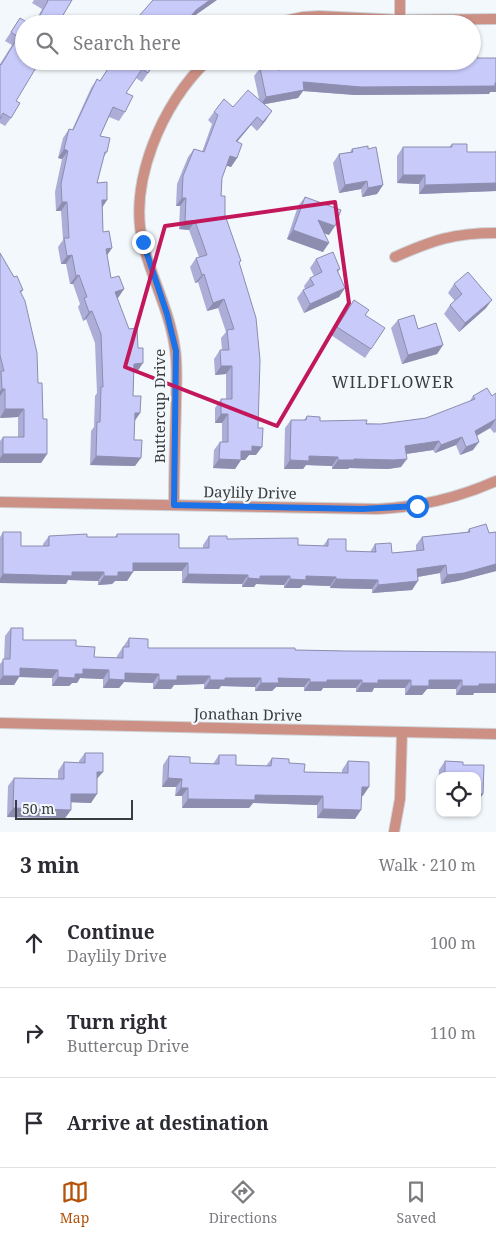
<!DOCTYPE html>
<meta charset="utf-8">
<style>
:root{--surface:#fff;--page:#f7f7f7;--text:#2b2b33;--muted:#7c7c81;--line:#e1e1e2;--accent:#b45309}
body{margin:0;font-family:"Noto Serif",serif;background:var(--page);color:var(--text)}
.controls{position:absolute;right:15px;bottom:15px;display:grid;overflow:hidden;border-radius:10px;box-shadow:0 1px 4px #0004}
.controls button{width:45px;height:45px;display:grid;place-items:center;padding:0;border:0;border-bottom:1px solid var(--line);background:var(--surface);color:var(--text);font:25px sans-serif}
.scale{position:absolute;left:15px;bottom:12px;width:118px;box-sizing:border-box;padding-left:5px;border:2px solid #3a3c3d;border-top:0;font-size:14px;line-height:18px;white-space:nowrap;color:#3a3c3d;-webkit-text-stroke:4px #f3f8fc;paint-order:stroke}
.stop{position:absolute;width:15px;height:15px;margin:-11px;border:4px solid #1a73e8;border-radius:50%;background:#fff}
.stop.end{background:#1a73e8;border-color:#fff;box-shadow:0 1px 5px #0008}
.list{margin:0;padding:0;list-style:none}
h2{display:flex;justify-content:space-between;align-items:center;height:65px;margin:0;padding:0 20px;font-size:21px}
h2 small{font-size:16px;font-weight:400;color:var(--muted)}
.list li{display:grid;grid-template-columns:32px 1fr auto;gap:15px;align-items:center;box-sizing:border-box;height:90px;padding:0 20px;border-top:1px solid var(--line)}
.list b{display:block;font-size:19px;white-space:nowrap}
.list p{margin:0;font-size:16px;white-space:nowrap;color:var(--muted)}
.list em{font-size:16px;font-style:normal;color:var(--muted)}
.icon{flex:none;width:28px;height:28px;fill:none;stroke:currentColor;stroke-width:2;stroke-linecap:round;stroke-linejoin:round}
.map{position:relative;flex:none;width:496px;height:832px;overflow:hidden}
.search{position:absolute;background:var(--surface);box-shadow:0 1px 4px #0004;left:15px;right:15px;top:15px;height:55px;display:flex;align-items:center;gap:12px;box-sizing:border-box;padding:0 18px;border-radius:28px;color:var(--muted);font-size:19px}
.sheet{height:335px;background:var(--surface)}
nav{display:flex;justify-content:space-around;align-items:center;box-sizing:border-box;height:70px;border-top:1px solid var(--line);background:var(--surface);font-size:14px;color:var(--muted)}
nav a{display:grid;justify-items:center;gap:2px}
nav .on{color:var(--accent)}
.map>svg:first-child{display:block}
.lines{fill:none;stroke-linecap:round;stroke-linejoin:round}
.minor-casing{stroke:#ced2d6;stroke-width:12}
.minor{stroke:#cd9085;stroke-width:10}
.wall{fill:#acaed7}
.shaded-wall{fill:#8c8daf}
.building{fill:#c8cafa;stroke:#8c8daf}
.route{stroke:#1a73e8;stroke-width:6}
.marked{fill:none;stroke:#c2185b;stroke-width:4;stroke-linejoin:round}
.labels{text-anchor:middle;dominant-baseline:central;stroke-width:4.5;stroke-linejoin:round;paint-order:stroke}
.street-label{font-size:15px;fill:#3a3c3d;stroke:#f3f8fc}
.neighbourhood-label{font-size:16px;letter-spacing:1px;fill:#3a3c3d;stroke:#f3f8fc}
</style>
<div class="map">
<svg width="496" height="832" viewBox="0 0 496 832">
<rect width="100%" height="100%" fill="#f3f8fc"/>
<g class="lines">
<!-- minor casing -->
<g class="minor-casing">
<g id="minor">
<polyline points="400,20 400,0"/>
<polyline points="270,24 303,17 319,16 400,20 496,19"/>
<path d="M395,257C433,240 454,233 496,233"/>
<path d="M0,502L377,509C419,507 458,498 496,481"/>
<path d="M174,505C174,472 175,439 176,406C176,387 178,368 175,349C170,312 152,279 143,244C128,183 162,103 207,61"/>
<polyline points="0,723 496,734"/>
<polyline points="394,832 400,799 402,732"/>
</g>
</g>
<!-- minor -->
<use href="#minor" class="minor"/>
</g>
<!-- wall -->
<g class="wall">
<polygon points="34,0 72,0 59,22 61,24 34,24 42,9 32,3"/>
<polygon points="20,18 16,101 11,118 5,126 0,123 0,64 12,45 5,41"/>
<polygon points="477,58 496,58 496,92 490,92 489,94 355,95 303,91 298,98 265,104 266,120 257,131 251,125 237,142 237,158 231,167 226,165 222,178 221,196 225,215 239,263 256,455 249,455 245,460 241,460 235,469 213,468 214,450 220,442 222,442 222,423 215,423 215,408 221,399 226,399 226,374 215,375 214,359 220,350 222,350 221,338 226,332 218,308 207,311 198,282 195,283 190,267 196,258 199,257 189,230 179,229 180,206 176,206 177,184 188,157 194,149 202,152 212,124 208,120 214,112 233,107 259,99 254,76 260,68 278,70 307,65 308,61 472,61"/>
<polygon points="113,61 156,61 142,82 136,78 126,93 125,112 119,121 109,117 100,136 107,152 103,158 97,183 107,200 102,208 103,232 112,248 107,255 111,278 124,289 117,298 137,372 134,372 133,396 140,413 134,421 134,440 135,466 90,465 91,431 94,427 95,396 97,393 95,343 86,319 83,321 78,307 80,304 73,284 70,284 66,264 61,264 58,247 63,240 61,211 56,211 55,192 62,159 58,158 63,138 69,129 72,130 91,88 97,79 100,81"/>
<polygon points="452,144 467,152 495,152 496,150 496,191 419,194 419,184 397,183 397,156 403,147 449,147"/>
<polygon points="352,149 368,149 383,185 377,194 362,197 361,189 339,193 333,163 339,154 350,152"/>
<polygon points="305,197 329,235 324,233 323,252 287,239 298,206"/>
<polygon points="0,253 14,277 23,290 21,293 38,383 47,454 41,463 0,463 0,441 3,437 18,437 18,417 0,418"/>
<polygon points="316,259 340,269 338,272 345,288 339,297 304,313 297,298 303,290 305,289 304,286 310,278 314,276 310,268"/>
<polygon points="454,284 486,308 459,332 444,314 450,305 455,301 448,293"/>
<polygon points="354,300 365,315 371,349 365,358 331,335"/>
<polygon points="398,320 418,329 443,345 437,354 402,364 391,328"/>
<polygon points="496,393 496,432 494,433 490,428 477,436 473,450 460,455 456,445 435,453 433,450 406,454 401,467 388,469 349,468 348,469 332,469 332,466 306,465 303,469 284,469 285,428 291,420 304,420 307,416 320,421 381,424 426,418 469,402 473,396 492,396"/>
<polygon points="469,529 489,533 496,532 496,571 458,581 441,584 440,573 418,577 412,590 372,593 372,589 330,588 330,586 303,585 300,588 284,588 284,585 256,584 254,587 242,587 242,584 182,583 182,571 133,571 127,581 115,581 112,584 98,585 98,581 68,580 66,584 0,583 0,537 3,532 21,546 43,546 43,544 49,536 87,537 115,537 117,534 179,548 203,548 203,545 209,536 227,539 298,545 323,546 328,539 346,551 370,552 375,544 392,553 416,551 416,545 422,537 467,532"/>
<polygon points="11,628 23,640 76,646 94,657 117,658 117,656 129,638 148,648 295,650 346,651 496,652 473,695 456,695 456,689 427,689 422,695 405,695 405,688 374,688 372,692 356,692 356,688 323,688 321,691 304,691 304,687 276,687 272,691 255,691 255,687 221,686 219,689 204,689 204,684 174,685 171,689 153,689 153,683 124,682 119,688 103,688 103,679 80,678 77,683 72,683 69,686 52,686 52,678 19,677 14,685 0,685 0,664 4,659 5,636"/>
<polygon points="85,753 97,780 91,803 71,802 71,810 65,818 7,817 8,786 14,778 58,779 58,771 64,762 79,763 79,761"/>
<polygon points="219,755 236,765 266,766 272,758 289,763 304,772 342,773 342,770 348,761 363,796 361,796 355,819 317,818 317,805 253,803 249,808 182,808 182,796 175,796 176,787 162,787 163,765 169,756 190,763 213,764"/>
<polygon points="445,761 463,762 463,765 484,765 483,794 477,803 477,776 440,776 440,789 438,788 439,770"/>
</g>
<!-- shaded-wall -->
<g class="shaded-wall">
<polygon points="210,0 217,0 190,19 185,24 184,24 196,10"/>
<polygon points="303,82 496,83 496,92 490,92 489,94 355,95 303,91 298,98 260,105 266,97"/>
<polygon points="272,111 266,120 257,131 263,122"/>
<polygon points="257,117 251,125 230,150 236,141"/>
<polygon points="64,149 68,151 62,159 58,158"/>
<polygon points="230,156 237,158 231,167 224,165"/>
<polygon points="403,175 425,175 419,184 397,183"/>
<polygon points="367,181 361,189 339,193 345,185"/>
<polygon points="496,183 496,191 419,194 425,185"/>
<polygon points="383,185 377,194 362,197 368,188"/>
<polygon points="182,198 186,198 180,206 176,206"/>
<polygon points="102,200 107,200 101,209"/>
<polygon points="62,202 67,202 61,211 56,211"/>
<polygon points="318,220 335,226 329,235 312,229"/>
<polygon points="185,221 195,221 189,230 179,229"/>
<polygon points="293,230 329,243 323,252 287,239"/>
<polygon points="112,248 106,257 106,249"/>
<polygon points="72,255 66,264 61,264 67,256"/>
<polygon points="204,274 198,282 195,283 202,275"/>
<polygon points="79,275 73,284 70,284 76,276"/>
<polygon points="345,288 339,297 304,313 310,304"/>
<polygon points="124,289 118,298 109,301 115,292"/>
<polygon points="224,299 218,308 207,311 213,303"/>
<polygon points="492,300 486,308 459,332 465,323"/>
<polygon points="92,311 86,319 83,321 89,312"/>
<polygon points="443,345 437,354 402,364 408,355"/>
<polygon points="143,363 137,372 128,373 134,364"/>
<polygon points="221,366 232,366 226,374 215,375"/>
<polygon points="2,389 5,389 0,396 0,391"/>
<polygon points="5,409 24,409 18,417 0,418"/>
<polygon points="135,413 140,413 134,422"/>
<polygon points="221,414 228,414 222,423 215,423"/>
<polygon points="496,419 490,428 469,440 475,431"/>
<polygon points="462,437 456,445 435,453 441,445"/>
<polygon points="439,441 433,450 399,455 405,446"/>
<polygon points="479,442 473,450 460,455 466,447"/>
<polygon points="252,446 262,447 256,455 249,455 245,460 235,460 241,451"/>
<polygon points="3,454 47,454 41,463 0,463 0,458"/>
<polygon points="96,456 141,458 135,466 90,465"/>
<polygon points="309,456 338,457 332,466 306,465 303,469 284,469 290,460"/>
<polygon points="219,459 241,460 235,469 213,468"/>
<polygon points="354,459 407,459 401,467 388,469 349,468 348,469 332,469 338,460"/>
<polygon points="133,563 188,563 182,571 127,571"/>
<polygon points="496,564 496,571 458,581 441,584 447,575"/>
<polygon points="446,565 440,573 411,578 417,569"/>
<polygon points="72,572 104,572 98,581 68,580 66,584 0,583 0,579 3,574"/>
<polygon points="118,572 133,572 127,581 115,581 112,584 98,585 104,576"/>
<polygon points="188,574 248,575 242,584 182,583"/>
<polygon points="260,576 290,576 284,585 256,584 254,587 242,587 248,578"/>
<polygon points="306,576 336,577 330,586 303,585 300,588 284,588 290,579"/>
<polygon points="336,579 378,580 372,589 330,588"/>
<polygon points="418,581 412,590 372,593 378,585"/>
<polygon points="20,668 58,670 52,678 19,677 14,685 0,685 0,680 3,676"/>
<polygon points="83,669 109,670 103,679 80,678 77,683 72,683 69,686 52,686 58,677 75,674"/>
<polygon points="125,673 159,674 153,683 124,682 119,688 103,688 109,679"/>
<polygon points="177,676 210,676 204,684 174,685 171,689 153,689 159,680"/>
<polygon points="225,678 261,678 255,687 221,686 219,689 204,689 210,680"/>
<polygon points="278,678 310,679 304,687 276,687 272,691 255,691 261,683"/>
<polygon points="327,680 362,680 356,688 323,688 321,691 304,691 310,682"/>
<polygon points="378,680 411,680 405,688 374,688 372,692 356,692 362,683"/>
<polygon points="429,680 462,680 456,689 427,689 422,695 405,695 411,686"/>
<polygon points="479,684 496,684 496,693 474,693 473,695 456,695 462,686"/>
<polygon points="97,772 103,772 96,780"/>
<polygon points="168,778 182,779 176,787 162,787"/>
<polygon points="362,787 369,787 363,796 356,796"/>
<polygon points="181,788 188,788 182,796 175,796"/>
<polygon points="71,794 97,794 91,803 65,802"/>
<polygon points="477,794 483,794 477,803"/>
<polygon points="255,795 323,796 317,805 253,803 249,808 182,808 188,799"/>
<polygon points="13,808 71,810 65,818 7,817"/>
<polygon points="323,809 361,810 355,819 317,818"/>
</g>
<!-- building -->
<g class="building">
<polygon points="47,0 72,0 59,22 61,24 35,24 48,1"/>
<polygon points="153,0 210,0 196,10 184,24 132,24"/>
<polygon points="20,18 30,24 24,24 24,61 40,61 16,101 20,103 11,118 3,113 0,119 0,64 1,65 18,37 11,32"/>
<polygon points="472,47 477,47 477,58 496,58 496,83 495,83 495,86 361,87 303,82 304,90 266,97 260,68 277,65 278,70 313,64 313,61 472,61"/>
<polygon points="113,61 156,61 148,73 142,69 126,93 133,96 125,112 113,107 100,136 110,138 107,152 105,152 97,183 107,182 107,200 102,200 103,232 109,231 112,248 106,249 111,278 119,276 124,289 115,292 129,329 137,328 138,348 143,348 143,363 134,364 133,396 141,396 140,413 135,413 134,440 142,440 141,458 96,456 97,422 100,422 101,387 103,387 101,334 92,311 89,312 84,298 87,297 79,275 76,276 72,255 67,256 64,238 69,238 67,202 62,202 61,184 68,151 64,149 69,129 73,130 97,79 100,81"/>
<polygon points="248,90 272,111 263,122 257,117 236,141 242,144 237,158 230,156 222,178 221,196 225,196 225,215 241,261 239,262 256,318 260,360 258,428 263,428 262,447 252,446 252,451 241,451 241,460 219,459 220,442 228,442 228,414 221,414 221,399 232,399 232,366 221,366 220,350 229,350 227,330 234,329 224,299 213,303 204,274 202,275 196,258 207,255 195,221 185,221 186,198 182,198 183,176 194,149 204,152 218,115 214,112 224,99 233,107"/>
<polygon points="452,144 467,144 467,152 496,152 496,183 425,185 425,175 403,175 403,147 452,147"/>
<polygon points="368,146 368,149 376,147 383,185 368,188 367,181 345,185 339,154 353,152 352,149"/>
<polygon points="305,197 341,210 335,226 318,220 329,243 293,230"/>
<polygon points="333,252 340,269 337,270 345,288 310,304 303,290 314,285 310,278 322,272 316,259"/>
<polygon points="0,253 14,277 17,276 23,290 20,291 25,301 37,353 38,383 42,383 43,419 47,419 47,454 3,454 3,437 24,437 24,409 5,409 5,389 2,389 1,371 4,371 0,355"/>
<polygon points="468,272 492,300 465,323 450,305 462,294 454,284"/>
<polygon points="354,300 369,310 365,315 385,328 371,349 337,327"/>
<polygon points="414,315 418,329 436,323 443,345 408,355 398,320"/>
<polygon points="487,388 492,396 496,393 496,419 475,431 479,442 466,447 462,437 441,445 439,441 405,446 407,459 394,460 354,459 354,460 338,460 338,457 309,456 309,461 290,460 291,420 306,420 307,416 320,417 320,421 367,420 366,424 381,424 426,418 475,399 473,396"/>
<polygon points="486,524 489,533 496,532 496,564 464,573 447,575 446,565 417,569 418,581 378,585 378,580 336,579 336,577 306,576 306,580 290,579 290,576 260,576 260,579 248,578 248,575 188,574 188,563 133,563 133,572 118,572 118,576 104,576 104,572 72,572 72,576 3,574 3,532 21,532 21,546 49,546 49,536 87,534 87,537 117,537 117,534 179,534 179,548 209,548 209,536 227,536 227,539 298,538 298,545 328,546 328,539 346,539 346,551 376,552 375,544 391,543 392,553 424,550 422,537 470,532 469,529"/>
<polygon points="11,628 23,628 23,640 76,640 76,646 95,647 94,657 123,658 123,647 129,647 129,638 148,639 148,648 295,648 295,650 346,651 496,652 496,684 479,684 479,686 462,686 462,680 429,680 429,686 411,686 411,680 378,680 378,683 362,683 362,680 327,680 327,682 310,682 310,679 278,678 279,683 261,683 261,678 225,678 225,680 210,680 210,676 177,676 177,680 159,680 159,674 125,673 125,680 109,679 109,670 83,669 83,674 75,674 75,678 58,677 58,670 20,668 20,676 3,676 3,659 10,659"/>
<polygon points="85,753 103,753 103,772 97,772 97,794 71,794 71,810 13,808 14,778 64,779 64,762 85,763"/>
<polygon points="219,755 236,755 236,765 271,766 272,758 289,759 289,763 305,764 304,772 348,773 348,761 369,762 369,787 362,787 361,810 323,809 323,796 255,795 255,800 188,799 188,788 181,788 182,779 168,778 169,756 190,757 190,763 219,764"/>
<polygon points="445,761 463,762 463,765 484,765 483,794 477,794 477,776 445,776"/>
</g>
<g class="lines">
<!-- route -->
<polyline class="route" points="143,242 167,314 176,351 174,505 362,509 417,506"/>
</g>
<!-- marked area -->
<path class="marked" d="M335,202L349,303L277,426L125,367L165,226Z"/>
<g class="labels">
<!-- street labels -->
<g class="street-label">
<text transform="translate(159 406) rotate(-90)">Buttercup Drive</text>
<text transform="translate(250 492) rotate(1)">Daylily Drive</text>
<text transform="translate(248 714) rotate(1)">Jonathan Drive</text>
</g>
<!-- neighbourhood labels -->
<g class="neighbourhood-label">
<text x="393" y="382">WILDFLOWER</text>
</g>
</g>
</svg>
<div class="controls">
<button><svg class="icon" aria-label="locate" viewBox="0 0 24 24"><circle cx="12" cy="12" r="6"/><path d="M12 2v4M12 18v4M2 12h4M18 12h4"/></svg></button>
</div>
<div class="scale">50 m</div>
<div class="stop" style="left:417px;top:506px"></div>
<div class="stop end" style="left:143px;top:242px"></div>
<div class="search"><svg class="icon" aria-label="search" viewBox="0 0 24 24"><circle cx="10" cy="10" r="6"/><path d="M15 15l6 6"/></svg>Search here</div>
</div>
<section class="sheet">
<h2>3 min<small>Walk · 210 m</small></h2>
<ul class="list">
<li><svg class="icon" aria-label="ahead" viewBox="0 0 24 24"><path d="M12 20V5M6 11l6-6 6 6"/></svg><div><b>Continue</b><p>Daylily Drive</p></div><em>100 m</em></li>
<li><svg class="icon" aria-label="right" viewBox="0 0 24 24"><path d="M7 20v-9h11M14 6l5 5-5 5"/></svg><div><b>Turn right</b><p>Buttercup Drive</p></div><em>110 m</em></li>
<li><svg class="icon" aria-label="arrive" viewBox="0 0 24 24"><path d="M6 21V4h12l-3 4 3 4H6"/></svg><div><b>Arrive at destination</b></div></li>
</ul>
</section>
<nav>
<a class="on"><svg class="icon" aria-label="map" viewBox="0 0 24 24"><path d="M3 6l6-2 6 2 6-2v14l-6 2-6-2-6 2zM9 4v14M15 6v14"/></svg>Map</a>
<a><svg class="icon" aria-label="directions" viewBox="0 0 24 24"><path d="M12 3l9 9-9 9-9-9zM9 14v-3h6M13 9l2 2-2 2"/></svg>Directions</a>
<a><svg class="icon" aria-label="saved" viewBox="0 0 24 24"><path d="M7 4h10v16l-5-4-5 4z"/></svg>Saved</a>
</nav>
